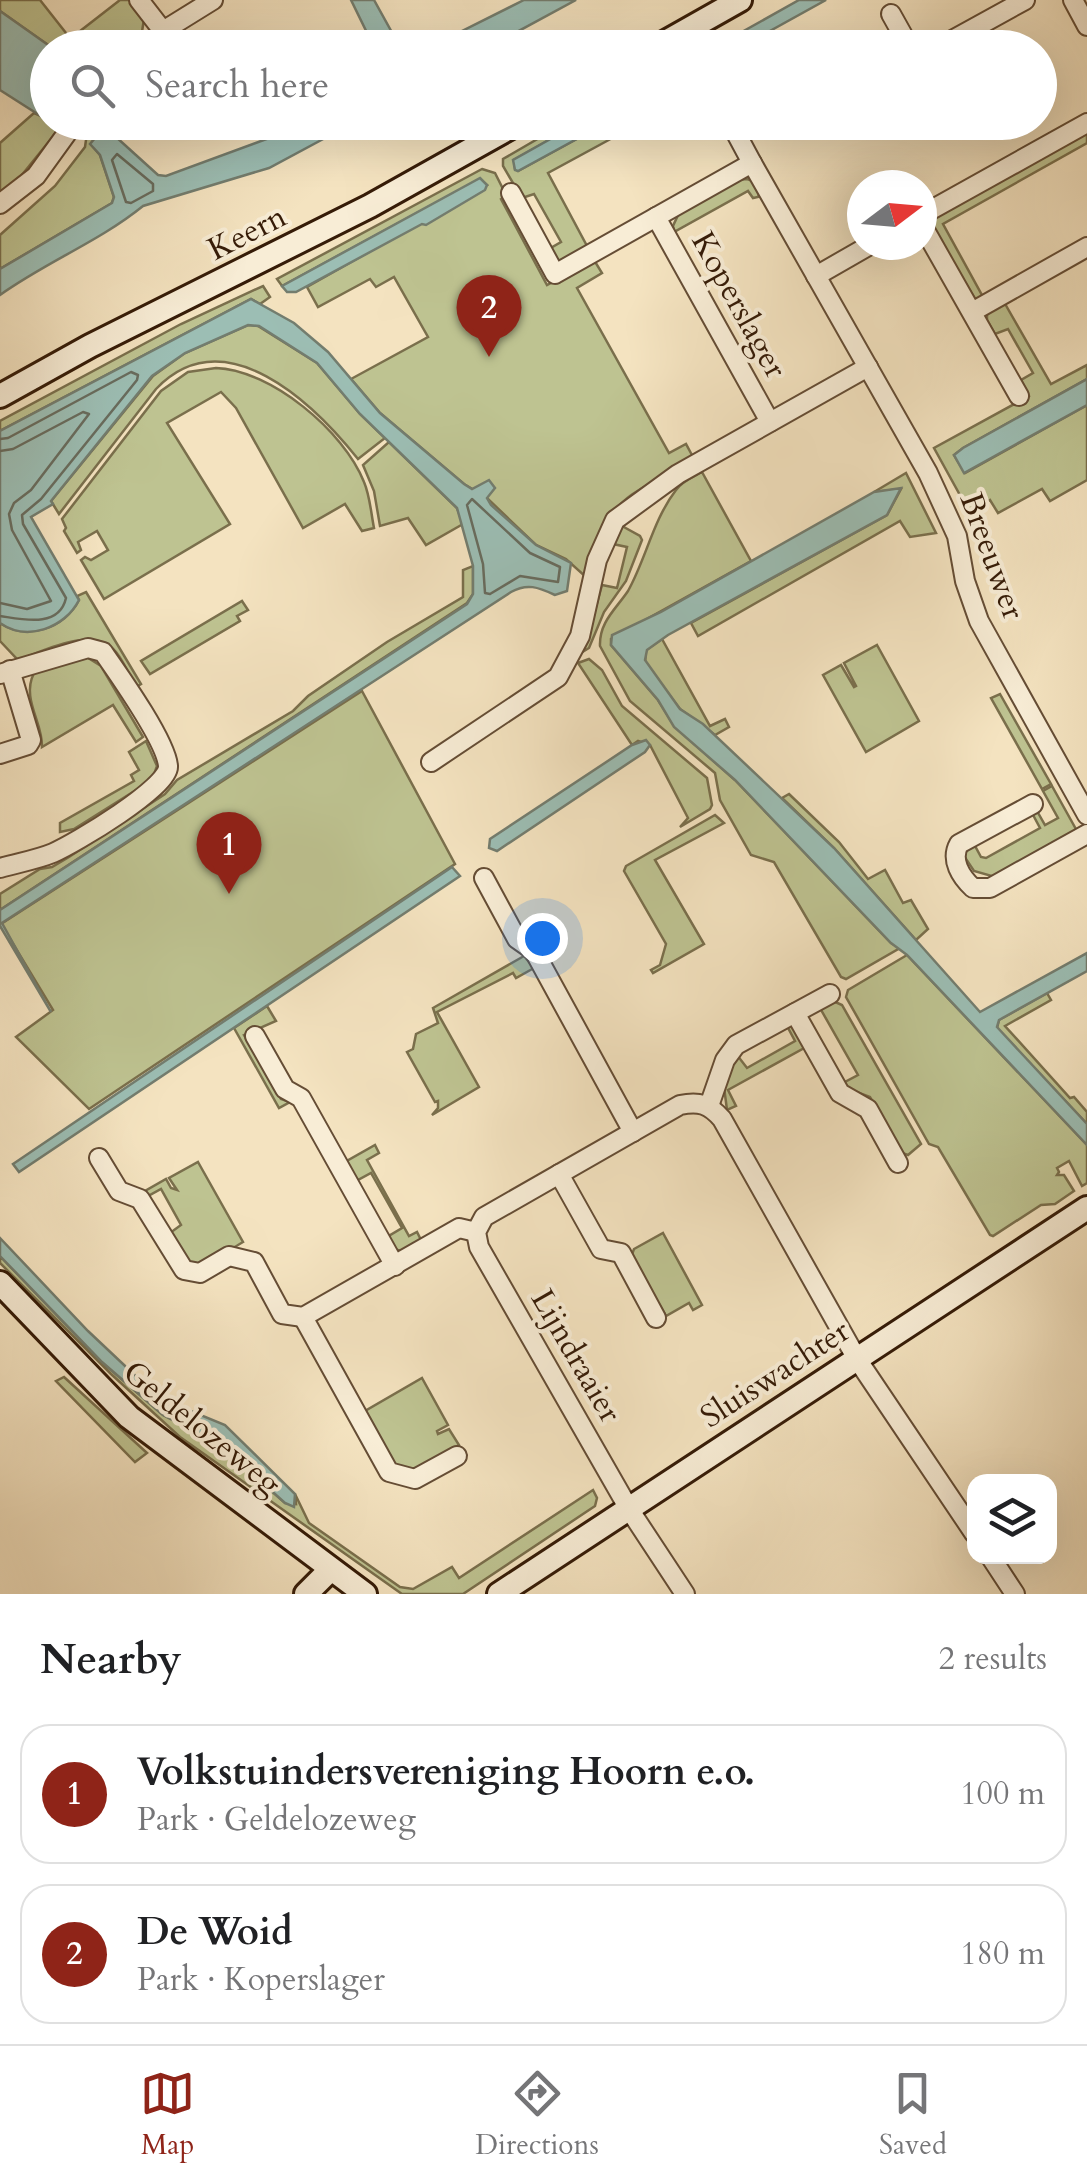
<!DOCTYPE html>
<meta charset="utf-8">
<style>
:root{--surface:#fff;--page:#f2f2f2;--text:#202124;--muted:#757577;--line:#e0e0e0;--accent:#8f2418}
body{margin:0;font-family:Cardo,serif;background:var(--page);color:var(--text)}
.controls{position:absolute;right:30px;bottom:30px;display:grid;overflow:hidden;border-radius:20px;box-shadow:0 10px 40px #0002}
.controls button{width:90px;height:90px;display:grid;place-items:center;padding:0;border:0;border-bottom:2px solid var(--line);background:var(--surface);color:var(--text);font:50px sans-serif}
.compass{position:absolute;left:847px;top:170px;width:90px;height:90px;border-radius:50%;background:var(--surface);box-shadow:0 10px 40px #0002;rotate:74deg}
.you{position:absolute;left:542px;top:938px;width:35px;height:35px;margin:-25px;border:8px solid #fff;border-radius:50%;background:#1a73e8;box-shadow:0 0 0 15px #1a73e833}
.badge{display:grid;place-items:center;width:65px;height:65px;border-radius:50%;background:var(--accent);color:#fff;font-size:32px;font-weight:700}
.pin{position:absolute;translate:-50% -82px;filter:drop-shadow(0 2px 5px #0008)}
.pin::after{content:'';position:absolute;top:52px;width:35px;height:30px;background:inherit;clip-path:polygon(0 0,100% 0,50% 100%)}
.list{margin:0;padding:0;list-style:none}
h2{display:flex;justify-content:space-between;align-items:center;height:130px;margin:0;padding:0 40px;font-size:42px}
h2 small{font-size:32px;font-weight:400;color:var(--muted)}
.list li{display:grid;grid-template-columns:65px 1fr auto;gap:30px;align-items:center;box-sizing:border-box;height:140px;margin:0 20px 20px;padding:0 20px;border:2px solid var(--line);border-radius:30px}
.list b{display:block;font-size:38px;white-space:nowrap}
.list p{margin:0;font-size:32px;white-space:nowrap;color:var(--muted)}
.list em{font-size:32px;font-style:normal;color:var(--muted)}
.icon{flex:none;width:55px;height:55px;fill:none;stroke:currentColor;stroke-width:2;stroke-linecap:round;stroke-linejoin:round}
.map{position:relative;flex:none;width:1087px;height:1594px;overflow:hidden}
.search{position:absolute;background:var(--surface);box-shadow:0 10px 40px #0002;left:30px;right:30px;top:30px;height:110px;display:flex;align-items:center;gap:25px;box-sizing:border-box;padding:0 35px;border-radius:55px;color:var(--muted);font-size:38px}
.sheet{height:450px;background:var(--surface)}
nav{display:flex;justify-content:space-around;align-items:center;box-sizing:border-box;height:140px;border-top:2px solid var(--line);background:var(--surface);font-size:28px;color:var(--muted)}
nav a{display:grid;justify-items:center;gap:5px}
nav .on{color:var(--accent)}
.map>svg:first-child{display:block}
.green{fill:#bec391;stroke:#7a6f4c;stroke-width:2.5}
.water{fill:#9cbeb4;stroke:#737d6f;stroke-width:2.5}
.lines{fill:none;stroke-linecap:round;stroke-linejoin:round}
.shore{stroke:#686c5e;stroke-width:2.5}
.street-casing{stroke:#654d35;stroke-width:22}
.secondary-casing{stroke:#351b07;stroke-width:28}
.street{stroke:#f8edd6;stroke-width:18}
.secondary{stroke:#f8edd6;stroke-width:22}
.labels{text-anchor:middle;dominant-baseline:central;stroke-width:8;stroke-linejoin:round;paint-order:stroke}
.street-label{font-size:32px;fill:#351b07;stroke:#f8edd6}
</style>
<div class="map">
<svg width="1087" height="1594" viewBox="0 0 1087 1594">
<rect width="100%" height="100%" fill="#f4e3c0"/>
<filter id="stains"><feTurbulence type="fractalNoise" baseFrequency=".002" numOctaves="4"/><feColorMatrix values="0 0 0 0 .2 0 0 0 0 .09 0 0 0 0 .02 0 0 0 .5 -.17"/></filter>
<radialGradient id="worn" r=".72"><stop offset=".6" stop-color="#630" stop-opacity="0"/><stop offset="1" stop-color="#630" stop-opacity=".3"/></radialGradient>
<!-- green -->
<g class="green">
<polygon points="0,0 40,0 77,47 51,47 0,11"/>
<polygon points="120,0 129,0 144,19 141,38 131,47 85,47 75,35"/>
<polygon points="34,113 46,118 48,122 64,123 21,176 0,194 0,143"/>
<polygon points="565,123 579,123 514,160 515,169 518,171 606,123 640,123 548,173 587,246 560,261 555,259 549,249 561,242 534,194 522,198 520,195 503,166 503,159"/>
<polygon points="87,133 95,138 91,144 100,155 114,197 112,203 0,269 0,235 55,186 85,147"/>
<polygon points="1087,133 1087,143 943,224 983,297 975,299 933,229 935,218"/>
<path d="M482,169L495,173L506,195L501,199L547,285L594,260L602,273L577,288L669,453L686,444L693,457C625,502 610,491 587,578L566,559L536,545L487,498L464,484L380,413L351,379L428,337L394,277L376,287L370,279L318,307L307,287L487,185L480,179L282,286L277,279Z"/>
<polygon points="747,179 753,181 760,192 758,197 753,198 748,191 674,232 673,226 679,213 737,180"/>
<polygon points="263,286 270,297 260,304 251,299 0,431 0,421 181,324"/>
<polygon points="1004,302 1051,384 1087,365 1087,379 963,448 954,455 965,473 1087,405 1087,480 1050,501 1042,489 998,513 990,500 977,508 984,521 972,528 961,497 934,448 1029,396 1021,380 1033,373 1008,329 995,334 987,320 987,313"/>
<path d="M248,325L258,326L317,363L360,414L385,438L358,459C314,404 225,317 156,389L59,514L51,501L153,376L185,353Z"/>
<path d="M216,368C271,370 344,431 364,482C370,496 371,513 374,528L362,531L345,504L303,528L236,408L221,392L167,423L230,524L104,599L81,560L85,557L91,560L108,550L97,531L78,542L81,550L77,553L64,531L66,528L62,519L161,391L188,372Z"/>
<polygon points="389,442 457,508 463,524 426,545 408,518 380,526 374,491 363,465"/>
<path d="M702,472L751,561L611,639V645L658,700L675,727L735,780L891,943L900,948L846,979L841,977L774,862L751,855L720,800L715,773L630,701L600,646C599,622 616,609 628,591C646,559 653,520 676,490C682,481 693,477 702,472Z"/>
<polygon points="906,473 936,533 910,537 900,521 698,636 691,623 887,515 901,489 874,492"/>
<polygon points="622,526 640,536 642,540 626,581 604,612 589,648 584,651 602,585 617,588 627,547 613,544"/>
<polygon points="473,566 473,594 467,603 0,910 0,894 40,869 52,867 69,857 165,794 177,780 293,711 308,696 387,642 463,597 463,570"/>
<path d="M86,592L141,684L136,687C130,676 124,662 116,652C94,624 44,651 18,660L0,641V623C27,641 65,628 79,600L77,596Z"/>
<polygon points="242,601 248,610 237,616 240,621 150,674 141,661"/>
<polygon points="662,639 710,726 725,719 729,727 715,735 680,709 645,663 646,650"/>
<polygon points="877,645 919,721 866,752 823,675 841,665 854,687 856,686 844,663"/>
<path d="M85,656L101,666L143,737L136,742L113,705L42,747C43,722 21,699 34,673Z"/>
<polygon points="589,659 602,670 622,706 707,778 712,805 710,809 680,827 688,818 650,745 638,741 632,745 578,663"/>
<polygon points="362,691 455,864 89,1109 16,1037 53,1010 1,924"/>
<polygon points="1000,694 1051,784 1042,789 991,698"/>
<polygon points="146,741 157,766 152,780 74,829 60,832 60,823 134,781 131,775 139,770 129,752"/>
<polygon points="1052,786 1077,831 995,877 974,871 964,856 967,850 975,846 981,857 986,858 1040,828 1032,813 1037,811 1045,825 1058,818 1043,791"/>
<polygon points="789,794 839,842 868,879 885,870 903,903 911,900 928,929 916,940 834,848 782,798"/>
<polygon points="715,815 724,823 655,860 704,944 653,973 651,970 660,965 666,944 624,871 626,866"/>
<polygon points="907,955 1087,1145 1087,1183 1082,1186 1069,1161 1057,1168 1059,1172 1057,1175 1064,1175 1074,1191 1055,1204 1041,1205 993,1236 990,1235 938,1147 929,1144 846,997 848,990"/>
<polygon points="524,956 534,968 516,978 513,973 437,1012 479,1087 432,1115 438,1108 438,1101 435,1102 407,1052 413,1049 416,1034 438,1023 433,1008"/>
<polygon points="1047,993 1051,1000 1005,1026 1070,1098 1074,1097 1087,1112 1087,1124 997,1028 999,1020"/>
<polygon points="833,1001 842,1005 921,1144 908,1155 902,1153 870,1097 846,1088 843,1083 858,1075 820,1008"/>
<polygon points="267,1006 276,1021 244,1035 281,1099 290,1102 279,1108 234,1028"/>
<polygon points="790,1024 795,1026 806,1047 728,1090 736,1106 727,1110 724,1087 737,1055 747,1068 795,1041 787,1026"/>
<polygon points="375,1145 379,1153 367,1160 409,1236 417,1232 421,1240 401,1251 394,1249 387,1237 402,1228 371,1173 356,1181 345,1162"/>
<path d="M198,1162L243,1242C230,1249 203,1271 188,1262C181,1257 175,1241 170,1233L181,1225L161,1189L148,1196L145,1191L166,1179L171,1188L177,1190L169,1178Z"/>
<polygon points="663,1233 702,1305 693,1310 689,1303 666,1316 631,1257 634,1249"/>
<polygon points="0,1256 102,1362 163,1415 219,1444 285,1503 296,1504 295,1494 309,1523 400,1587 413,1589 452,1567 459,1578 593,1490 597,1498 595,1506 463,1594 402,1594 180,1437 111,1374 0,1263"/>
<polygon points="64,1377 147,1453 135,1462 56,1381"/>
<polygon points="422,1378 448,1425 437,1431 438,1434 449,1429 459,1445 413,1471 393,1464 365,1415 365,1411"/>
</g>
<!-- water -->
<g class="water">
<polygon points="351,0 374,0 400,47 374,47"/>
<polygon points="524,0 576,0 489,47 430,47"/>
<polygon points="799,0 826,0 741,47 715,47"/>
<polygon points="0,11 51,47 48,48 47,120 0,90"/>
<path d="M299,123H353L269,168L143,206C100,241 46,262 0,295V269L112,203L114,197L100,155L90,144L95,138L90,135L96,129L100,132L105,127L158,175L166,176L280,134Z"/>
<polygon points="579,123 606,123 518,171 515,170 513,160"/>
<polygon points="480,178 487,185 485,190 426,225 422,224 296,292 287,292 282,286"/>
<path d="M251,299L294,323L328,352L380,413L464,484L472,489L489,480L495,488L487,498L491,505L536,545L571,563L567,591L555,595C538,587 527,583 511,592L2,923L51,1012L0,926V910L467,604L473,594V566L457,508L360,414L317,363L259,326L248,325L185,353L152,376L51,501L53,504L31,517L79,600C65,628 27,642 0,623V431Z"/>
<polygon points="1087,379 1087,405 964,473 954,455 963,448"/>
<polygon points="901,488 887,515 668,635 647,650 645,660 680,709 703,724 834,848 980,1012 1087,953 1087,971 999,1020 997,1027 1087,1124 1087,1145 907,955 891,943 735,780 674,727 658,700 611,645 612,635 661,612 874,492"/>
<polygon points="646,740 650,745 645,752 497,851 489,848 490,839 632,745"/>
<polygon points="452,867 460,876 19,1172 13,1164"/>
<polygon points="0,1238 88,1331 159,1398 225,1425 295,1494 294,1507 285,1503 219,1444 163,1415 102,1362 0,1256"/>
</g>
<g class="lines">
<!-- shore -->
<g class="shore">
<polygon points="117,154 153,184 153,191 131,203 126,202 112,160"/>
<path d="M0,439L8,438L131,372L138,375L137,380L41,499L22,515L23,524L66,598C59,629 21,619 0,616"/>
<polyline points="0,451 13,449 83,412 89,414 31,490 14,503 9,514 12,530 51,601 27,609 0,603"/>
<polygon points="472,499 530,553 560,567 558,582 520,576 490,594 485,593 483,564 467,505"/>
</g>
<!-- street casing -->
<g class="street-casing">
<g id="street">
<polyline points="139,0 163,31"/>
<polyline points="1073,0 1087,26"/>
<polyline points="891,14 910,48"/>
<polyline points="144,48 163,31 213,0"/>
<polyline points="938,48 1025,0"/>
<polyline points="730,122 752,163"/>
<polyline points="511,193 555,274 752,163 928,473 957,536 965,581 979,621 1087,815"/>
<polyline points="0,204 36,176 75,122"/>
<polyline points="922,215 1087,123"/>
<polyline points="656,217 770,422"/>
<polyline points="922,225 1019,396"/>
<polyline points="816,276 870,245"/>
<polyline points="972,312 1087,247"/>
<path d="M0,674L88,648L103,652C119,675 166,741 168,766C170,787 74,844 53,853C36,860 17,863 0,868"/>
<polyline points="0,754 28,745 31,740 10,670"/>
<polyline points="431,762 558,677 580,636 597,560 615,520 678,474 868,367"/>
<path d="M1033,804L959,844C950,860 961,877 973,888H990L1087,834"/>
<polyline points="484,878 517,939 534,951 633,1132"/>
<polyline points="795,1013 840,1093 868,1109 898,1163"/>
<polyline points="255,1036 285,1089 301,1098 395,1266"/>
<polyline points="709,1106 725,1060 736,1045 830,994"/>
<polyline points="99,1158 119,1191 140,1199 184,1270 200,1273 229,1256 254,1262 282,1314 303,1317 459,1228 476,1232"/>
<polyline points="559,1174 601,1249 621,1253 656,1318"/>
<polyline points="303,1317 389,1472 415,1479 457,1456"/>
<polyline points="990,1556 1015,1594"/>
<path d="M685,1594L629,1509L479,1247L476,1232L484,1217L680,1105C699,1101 709,1104 722,1119L857,1359L974,1533"/>
</g>
</g>
<!-- secondary casing -->
<g class="secondary-casing">
<g id="secondary">
<polyline points="655,48 740,0"/>
<polyline points="0,396 90,346 370,206 520,122"/>
<polyline points="0,1283 129,1417 365,1594"/>
<polyline points="306,1594 330,1570"/>
<polyline points="499,1594 1087,1208"/>
</g>
</g>
<!-- street -->
<use href="#street" class="street"/>
<!-- secondary -->
<use href="#secondary" class="secondary"/>
</g>
<g class="labels">
<!-- street labels -->
<g class="street-label">
<text transform="translate(247 233) rotate(-27)">Keern</text>
<text transform="translate(739 305) rotate(61)">Koperslager</text>
<text transform="translate(992 556) rotate(70)">Breeuwer</text>
<text transform="translate(576 1356) rotate(60)">Lijndraaier</text>
<text transform="translate(775 1374) rotate(-33)">Sluiswachter</text>
<text transform="translate(202 1428) rotate(39)">Geldelozeweg</text>
</g>
</g>
<rect width="100%" height="100%" filter="url(#stains)"/>
<rect width="100%" height="100%" fill="url(#worn)"/>
</svg>
<div class="controls">
<button><svg class="icon" aria-label="layers" viewBox="0 0 24 24"><path d="M12 4l9 5-9 5-9-5zM3 14l9 5 9-5"/></svg></button>
</div>
<svg class="compass" viewBox="-18 -18 36 36"><path d="M0-13l5 13h-10z" fill="#e53935"/><path d="M0 13l5-13h-10z" fill="#757577"/></svg>
<div class="you"></div>
<div class="pin badge" style="left:229px;top:894px">1</div>
<div class="pin badge" style="left:489px;top:357px">2</div>
<div class="search"><svg class="icon" aria-label="search" viewBox="0 0 24 24"><circle cx="10" cy="10" r="6"/><path d="M15 15l6 6"/></svg>Search here</div>
</div>
<section class="sheet">
<h2>Nearby<small>2 results</small></h2>
<ul class="list">
<li><span class="badge">1</span><div><b>Volkstuindersvereniging Hoorn e.o.</b><p>Park · Geldelozeweg</p></div><em>100 m</em></li>
<li><span class="badge">2</span><div><b>De Woid</b><p>Park · Koperslager</p></div><em>180 m</em></li>
</ul>
</section>
<nav>
<a class="on"><svg class="icon" aria-label="map" viewBox="0 0 24 24"><path d="M3 6l6-2 6 2 6-2v14l-6 2-6-2-6 2zM9 4v14M15 6v14"/></svg>Map</a>
<a><svg class="icon" aria-label="directions" viewBox="0 0 24 24"><path d="M12 3l9 9-9 9-9-9zM9 14v-3h6M13 9l2 2-2 2"/></svg>Directions</a>
<a><svg class="icon" aria-label="saved" viewBox="0 0 24 24"><path d="M7 4h10v16l-5-4-5 4z"/></svg>Saved</a>
</nav>
